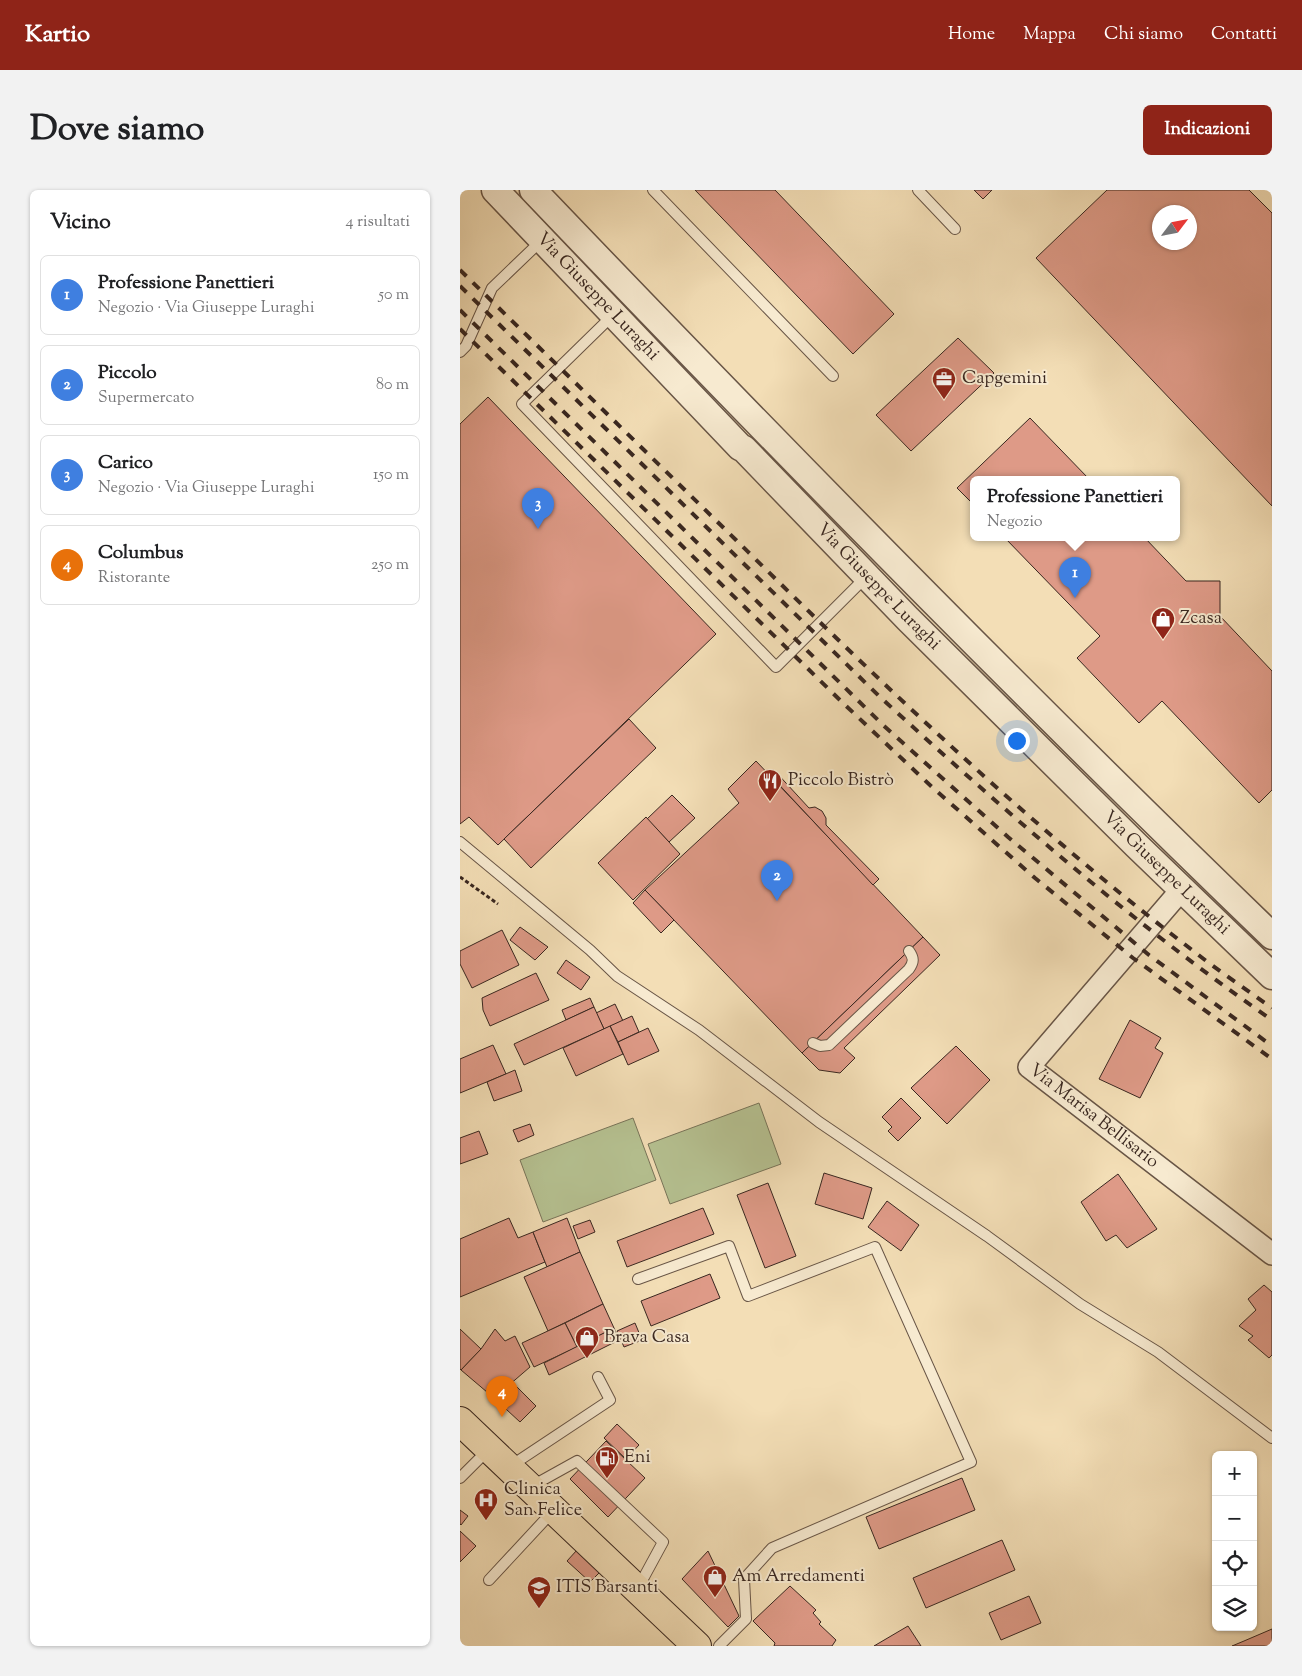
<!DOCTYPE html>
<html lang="it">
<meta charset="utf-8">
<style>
:root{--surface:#fff;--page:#f2f2f2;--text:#202124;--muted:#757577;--line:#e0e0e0;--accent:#8f2418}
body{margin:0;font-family:"Sorts Mill Goudy",serif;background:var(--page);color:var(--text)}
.controls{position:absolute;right:15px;bottom:15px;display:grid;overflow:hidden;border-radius:8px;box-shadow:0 1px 4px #0004}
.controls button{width:45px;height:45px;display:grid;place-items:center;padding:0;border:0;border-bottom:1px solid var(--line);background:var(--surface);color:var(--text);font:25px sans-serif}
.compass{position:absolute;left:692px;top:15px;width:45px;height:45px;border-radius:50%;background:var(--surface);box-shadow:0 1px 4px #0004;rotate:58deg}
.you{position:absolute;left:556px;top:550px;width:18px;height:18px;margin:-12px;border:4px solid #fff;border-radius:50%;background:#1a73e8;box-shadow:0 0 0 8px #1a73e833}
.badge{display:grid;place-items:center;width:32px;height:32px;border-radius:50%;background:var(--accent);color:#fff;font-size:16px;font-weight:700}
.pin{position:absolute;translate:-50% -41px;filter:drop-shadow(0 1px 2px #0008)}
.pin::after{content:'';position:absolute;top:26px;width:18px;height:15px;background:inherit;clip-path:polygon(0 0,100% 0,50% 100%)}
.popup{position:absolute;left:510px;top:286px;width:210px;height:65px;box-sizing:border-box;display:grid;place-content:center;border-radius:8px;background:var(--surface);filter:drop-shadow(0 1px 4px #0005);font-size:16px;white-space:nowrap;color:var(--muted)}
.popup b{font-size:19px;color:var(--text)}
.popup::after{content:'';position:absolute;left:50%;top:100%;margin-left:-10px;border:10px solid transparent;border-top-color:var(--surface)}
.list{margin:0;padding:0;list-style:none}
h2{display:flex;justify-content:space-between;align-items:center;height:65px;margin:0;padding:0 20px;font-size:21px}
h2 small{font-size:16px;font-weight:400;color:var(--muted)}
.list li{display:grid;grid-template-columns:32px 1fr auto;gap:15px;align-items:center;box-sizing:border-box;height:80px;margin:0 10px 10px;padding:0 10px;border:1px solid var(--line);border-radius:8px}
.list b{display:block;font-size:19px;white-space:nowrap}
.list p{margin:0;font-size:16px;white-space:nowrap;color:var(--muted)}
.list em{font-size:16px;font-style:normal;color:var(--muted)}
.icon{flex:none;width:28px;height:28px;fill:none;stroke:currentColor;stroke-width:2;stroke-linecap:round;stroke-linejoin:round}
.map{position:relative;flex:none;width:812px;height:1456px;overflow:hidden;border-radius:8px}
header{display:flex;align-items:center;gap:30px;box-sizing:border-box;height:70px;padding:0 25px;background:var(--accent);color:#fff}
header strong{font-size:24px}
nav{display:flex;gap:28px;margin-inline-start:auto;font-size:18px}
.intro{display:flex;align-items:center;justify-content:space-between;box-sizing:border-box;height:120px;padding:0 30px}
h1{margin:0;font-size:35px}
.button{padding:12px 22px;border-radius:8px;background:var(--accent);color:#fff;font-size:18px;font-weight:700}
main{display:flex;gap:30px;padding:0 30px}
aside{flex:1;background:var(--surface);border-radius:8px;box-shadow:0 1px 4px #0004}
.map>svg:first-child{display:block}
.green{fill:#b6c292;stroke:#787459}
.building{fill:#de9a87;stroke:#392720;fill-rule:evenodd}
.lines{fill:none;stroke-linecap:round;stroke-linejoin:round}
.service-casing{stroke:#685546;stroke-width:12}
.minor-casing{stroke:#685546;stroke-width:24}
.tertiary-casing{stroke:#685546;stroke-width:29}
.primary-casing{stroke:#392720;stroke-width:30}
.path{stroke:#392720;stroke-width:3;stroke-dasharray:4 2.5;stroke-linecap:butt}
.service{stroke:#f7ead0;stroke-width:10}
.minor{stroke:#f7ead0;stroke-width:21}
.tertiary{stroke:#f7ead0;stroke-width:26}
.primary{stroke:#f3deb6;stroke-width:28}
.rail{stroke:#392720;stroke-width:4;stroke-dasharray:9 9;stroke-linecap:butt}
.labels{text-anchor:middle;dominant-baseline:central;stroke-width:4;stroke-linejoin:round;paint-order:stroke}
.street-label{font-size:18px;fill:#392720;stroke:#f7ead0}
.poi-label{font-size:18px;fill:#392720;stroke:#f7ead0;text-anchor:start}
</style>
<header>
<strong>Kartio</strong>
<nav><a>Home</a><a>Mappa</a><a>Chi siamo</a><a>Contatti</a></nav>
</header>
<div class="intro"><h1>Dove siamo</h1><a class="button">Indicazioni</a></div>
<main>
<aside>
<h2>Vicino<small>4 risultati</small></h2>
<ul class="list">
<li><span class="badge" style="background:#3f7fe0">1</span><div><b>Professione Panettieri</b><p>Negozio · Via Giuseppe Luraghi</p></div><em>50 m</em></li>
<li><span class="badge" style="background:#3f7fe0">2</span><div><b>Piccolo</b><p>Supermercato</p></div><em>80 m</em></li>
<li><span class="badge" style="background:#3f7fe0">3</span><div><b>Carico</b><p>Negozio · Via Giuseppe Luraghi</p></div><em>150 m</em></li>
<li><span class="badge" style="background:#e8710a">4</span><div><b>Columbus</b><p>Ristorante</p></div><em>250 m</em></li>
</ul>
</aside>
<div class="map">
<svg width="812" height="1456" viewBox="0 0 812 1456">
<rect width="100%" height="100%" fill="#f3deb6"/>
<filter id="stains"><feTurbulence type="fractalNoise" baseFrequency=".004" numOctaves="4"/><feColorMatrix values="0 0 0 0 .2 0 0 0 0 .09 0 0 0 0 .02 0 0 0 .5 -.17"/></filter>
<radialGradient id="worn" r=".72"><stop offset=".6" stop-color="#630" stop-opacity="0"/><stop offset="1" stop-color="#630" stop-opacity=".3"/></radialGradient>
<!-- green -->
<g class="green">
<polygon points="299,913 321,974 210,1014 188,954"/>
<polygon points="173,928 196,990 83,1032 60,970"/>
</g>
<!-- building -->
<g class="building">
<polygon points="235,0 315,0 434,124 393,164"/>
<polygon points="514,0 532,0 523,9"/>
<path d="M647,0H789L812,23V316L576,68ZM699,22H729V52H699Z"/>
<polygon points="498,148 534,183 451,261 416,225"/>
<polygon points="28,207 256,444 38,655 9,627 0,634 0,234"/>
<polygon points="570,228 629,289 514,289 514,315 497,298"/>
<polygon points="544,347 684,347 726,391 760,391 760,426 812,481 812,600 799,613 702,511 679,533 617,468 640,446"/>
<polygon points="169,529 196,558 71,678 44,649"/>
<polygon points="296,571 463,747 342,863 185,700 279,613 268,599"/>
<polygon points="314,580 349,618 355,617 362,621 366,628 366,635 419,689 413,695 310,585"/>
<polygon points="212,605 235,628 209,652 187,629"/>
<polygon points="186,627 220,664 173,710 138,673"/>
<polygon points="185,700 214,730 201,743 173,713"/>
<polygon points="60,737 88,757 75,770 50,750"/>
<polygon points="42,740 59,775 12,798 0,774 0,761"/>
<polygon points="463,747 480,765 384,858 395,868 380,883 359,880 342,863"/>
<polygon points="106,770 130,787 121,800 97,783"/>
<polygon points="76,783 89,810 30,836 23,820 22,808"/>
<polygon points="130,808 134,817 106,830 102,820"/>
<polygon points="155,814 163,831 144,839 136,823"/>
<polygon points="134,817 144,839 64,875 54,854"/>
<polygon points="172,826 179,842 158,852 150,836"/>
<polygon points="670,830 701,848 695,858 703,863 680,908 639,889"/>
<polygon points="150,836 163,864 116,886 103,858"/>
<polygon points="188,838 199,861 168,875 158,852"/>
<polygon points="33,855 46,884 0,903 0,869"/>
<polygon points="496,856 530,890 487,934 451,898"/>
<polygon points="55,880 62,901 34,911 27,892"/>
<polygon points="441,908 461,928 438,951 428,941 432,937 422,927"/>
<polygon points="70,934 74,945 58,952 53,940"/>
<polygon points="19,941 28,964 0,974 0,948"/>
<polygon points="364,983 412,998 403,1029 355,1014"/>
<polygon points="658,984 697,1039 667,1058 656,1045 646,1051 621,1012"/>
<polygon points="308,993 336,1066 305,1078 277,1005"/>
<polygon points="427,1011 459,1035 441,1061 408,1037"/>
<polygon points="243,1018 254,1044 167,1077 157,1051"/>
<polygon points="49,1028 58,1048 73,1042 85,1072 0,1107 0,1049"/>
<polygon points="107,1028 120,1062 87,1077 73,1042"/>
<polygon points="130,1030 135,1042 118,1049 113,1036"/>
<polygon points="120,1062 143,1114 88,1141 64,1087"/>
<polygon points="250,1084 260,1108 191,1136 181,1111"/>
<polygon points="804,1095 812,1102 812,1165 809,1168 788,1150 793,1146 779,1136 796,1120 788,1109"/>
<polygon points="143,1114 154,1138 117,1157 105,1133"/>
<polygon points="105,1133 117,1157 74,1177 62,1153"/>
<polygon points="175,1133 182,1150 164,1157 157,1141"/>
<polygon points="154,1138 159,1150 89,1185 84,1173"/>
<polygon points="0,1139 21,1159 1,1180 0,1179"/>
<polygon points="35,1139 45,1151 55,1146 70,1177 34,1208 1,1180 21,1159"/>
<polygon points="52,1192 76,1216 60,1232 34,1208"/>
<polygon points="157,1234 179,1255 166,1269 144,1248"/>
<polygon points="146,1251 185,1288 148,1327 110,1289"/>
<polygon points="502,1288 515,1320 419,1359 406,1327"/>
<polygon points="0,1320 8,1326 1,1335 0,1334"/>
<polygon points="0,1341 16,1356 0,1372"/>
<polygon points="542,1350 555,1380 466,1418 453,1388"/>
<polygon points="117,1360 140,1382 130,1392 107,1371"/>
<polygon points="248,1361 279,1426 268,1437 222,1389"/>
<polygon points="330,1396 356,1420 353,1423 361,1432 359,1434 376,1450 372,1456 314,1456 315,1453 293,1431"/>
<polygon points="569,1406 581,1433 541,1450 529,1423"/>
<polygon points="448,1436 461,1456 414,1456"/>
<polygon points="812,1439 812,1456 772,1456 784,1451"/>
</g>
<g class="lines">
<!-- service casing -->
<g class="service-casing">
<g id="service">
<polyline points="193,0 373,186"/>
<polyline points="458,0 495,39"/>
<polyline points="153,125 62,214 316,477 406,387"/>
<polyline points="0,162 6,156 32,98 82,50"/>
<polyline points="0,652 130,760 157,786 239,840 359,932 527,1046 620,1114 698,1162 812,1248"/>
<path d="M353,853L360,856L369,855L449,779C454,772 454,768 449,761"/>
<polyline points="178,1089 269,1056 288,1106 415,1057 511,1272 312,1358 284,1389 286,1429 259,1456"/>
<polyline points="49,1277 150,1210 138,1187"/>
<polyline points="0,1288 29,1259"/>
<polyline points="72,1296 117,1271 203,1352 178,1398"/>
<polyline points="29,1390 94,1320"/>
</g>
</g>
<!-- minor casing -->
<g class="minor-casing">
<g id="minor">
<path id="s1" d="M722,699L569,877L812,1064"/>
</g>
</g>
<!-- tertiary casing -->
<g class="tertiary-casing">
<g id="tertiary">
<path id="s2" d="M35,0L280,257L284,259L448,429L677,656L812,786"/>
<path d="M73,0C315,253 560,503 812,746"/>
</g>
</g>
<!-- primary casing -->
<g class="primary-casing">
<polyline id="primary" points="0,1231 237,1456"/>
</g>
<!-- path -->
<polyline class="path" points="0,687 38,714"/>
<!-- service -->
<use href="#service" class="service"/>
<!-- minor -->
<use href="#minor" class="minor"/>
<!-- tertiary -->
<use href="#tertiary" class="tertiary"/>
<!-- primary -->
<use href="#primary" class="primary"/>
<!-- rail -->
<g class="rail">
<path d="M0,80C92,170 184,260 276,350C423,495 572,638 736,763C760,782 787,800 812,818"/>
<path d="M0,96L420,507C546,622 672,733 812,830"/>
<polyline points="0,120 423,535 548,647 689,765 812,856"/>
<polyline points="0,139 384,514 472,597 575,688 673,768 812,869"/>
</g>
</g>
<!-- icons -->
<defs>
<g id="office-pin" transform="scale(1.25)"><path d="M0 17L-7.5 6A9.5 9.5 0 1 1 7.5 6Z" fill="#8f2418" stroke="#f7ead0"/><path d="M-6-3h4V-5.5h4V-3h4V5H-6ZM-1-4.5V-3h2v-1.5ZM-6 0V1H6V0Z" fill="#fff"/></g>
<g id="shop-pin" transform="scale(1.25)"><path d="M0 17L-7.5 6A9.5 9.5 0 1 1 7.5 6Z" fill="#8f2418" stroke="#f7ead0"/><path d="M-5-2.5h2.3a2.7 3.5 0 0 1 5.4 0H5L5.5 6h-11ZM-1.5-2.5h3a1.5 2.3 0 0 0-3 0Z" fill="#fff"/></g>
<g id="restaurant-pin" transform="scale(1.25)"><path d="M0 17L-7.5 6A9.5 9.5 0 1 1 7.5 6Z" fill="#8f2418" stroke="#f7ead0"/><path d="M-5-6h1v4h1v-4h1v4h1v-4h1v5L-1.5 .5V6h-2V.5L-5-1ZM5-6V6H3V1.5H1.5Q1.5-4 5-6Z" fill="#fff"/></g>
<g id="fuel-pin" transform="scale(1.25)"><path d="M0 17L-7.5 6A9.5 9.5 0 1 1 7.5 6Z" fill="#8f2418" stroke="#f7ead0"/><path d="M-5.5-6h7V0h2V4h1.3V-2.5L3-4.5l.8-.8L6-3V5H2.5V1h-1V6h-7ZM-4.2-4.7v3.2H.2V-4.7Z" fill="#fff"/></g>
<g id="hospital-pin" transform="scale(1.25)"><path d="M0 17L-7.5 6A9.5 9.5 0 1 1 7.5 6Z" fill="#8f2418" stroke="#f7ead0"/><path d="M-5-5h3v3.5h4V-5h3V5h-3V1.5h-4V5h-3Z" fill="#fff"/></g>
<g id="school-pin" transform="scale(1.25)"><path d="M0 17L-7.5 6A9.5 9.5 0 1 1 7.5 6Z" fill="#8f2418" stroke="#f7ead0"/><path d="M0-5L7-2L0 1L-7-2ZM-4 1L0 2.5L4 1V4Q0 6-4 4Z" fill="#fff"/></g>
</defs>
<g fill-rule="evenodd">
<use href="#office-pin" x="484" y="189"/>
<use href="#shop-pin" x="703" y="429"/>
<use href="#restaurant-pin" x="310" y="591"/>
<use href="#shop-pin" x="127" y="1148"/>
<use href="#fuel-pin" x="147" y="1268"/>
<use href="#hospital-pin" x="26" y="1310"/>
<use href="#shop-pin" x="255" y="1387"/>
<use href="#school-pin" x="79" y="1398"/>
</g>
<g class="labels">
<!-- street labels -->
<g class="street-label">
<text stroke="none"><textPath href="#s2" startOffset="148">Via Giuseppe Luraghi</textPath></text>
<text stroke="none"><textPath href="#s2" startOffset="552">Via Giuseppe Luraghi</textPath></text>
<text stroke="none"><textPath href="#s2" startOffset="958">Via Giuseppe Luraghi</textPath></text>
<text stroke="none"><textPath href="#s1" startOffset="316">Via Marisa Bellisario</textPath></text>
</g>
<!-- poi labels -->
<g class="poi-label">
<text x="502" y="189">Capgemini</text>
<text x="720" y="429">Zcasa</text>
<text x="328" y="591">Piccolo Bistrò</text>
<text x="144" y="1148">Brava Casa</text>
<text x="164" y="1268">Eni</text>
<text x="44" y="1300">Clinica<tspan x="44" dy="21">San Felice</tspan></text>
<text x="272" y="1387">Am Arredamenti</text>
<text x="96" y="1398">ITIS Barsanti</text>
</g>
</g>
<rect width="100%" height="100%" filter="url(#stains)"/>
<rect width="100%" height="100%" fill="url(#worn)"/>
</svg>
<div class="controls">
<button>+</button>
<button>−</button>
<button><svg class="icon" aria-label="locate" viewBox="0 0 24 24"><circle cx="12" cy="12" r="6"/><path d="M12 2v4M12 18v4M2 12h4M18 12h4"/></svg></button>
<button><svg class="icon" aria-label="layers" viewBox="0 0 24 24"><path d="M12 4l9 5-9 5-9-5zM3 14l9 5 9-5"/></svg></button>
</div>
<svg class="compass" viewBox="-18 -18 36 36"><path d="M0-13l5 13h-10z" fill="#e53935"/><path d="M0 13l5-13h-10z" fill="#757577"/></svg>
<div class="you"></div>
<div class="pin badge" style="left:615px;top:408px;background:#3f7fe0">1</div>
<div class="popup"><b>Professione Panettieri</b>Negozio</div>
<div class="pin badge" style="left:317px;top:711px;background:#3f7fe0">2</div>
<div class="pin badge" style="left:78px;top:339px;background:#3f7fe0">3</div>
<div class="pin badge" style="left:42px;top:1227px;background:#e8710a">4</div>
</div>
</main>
